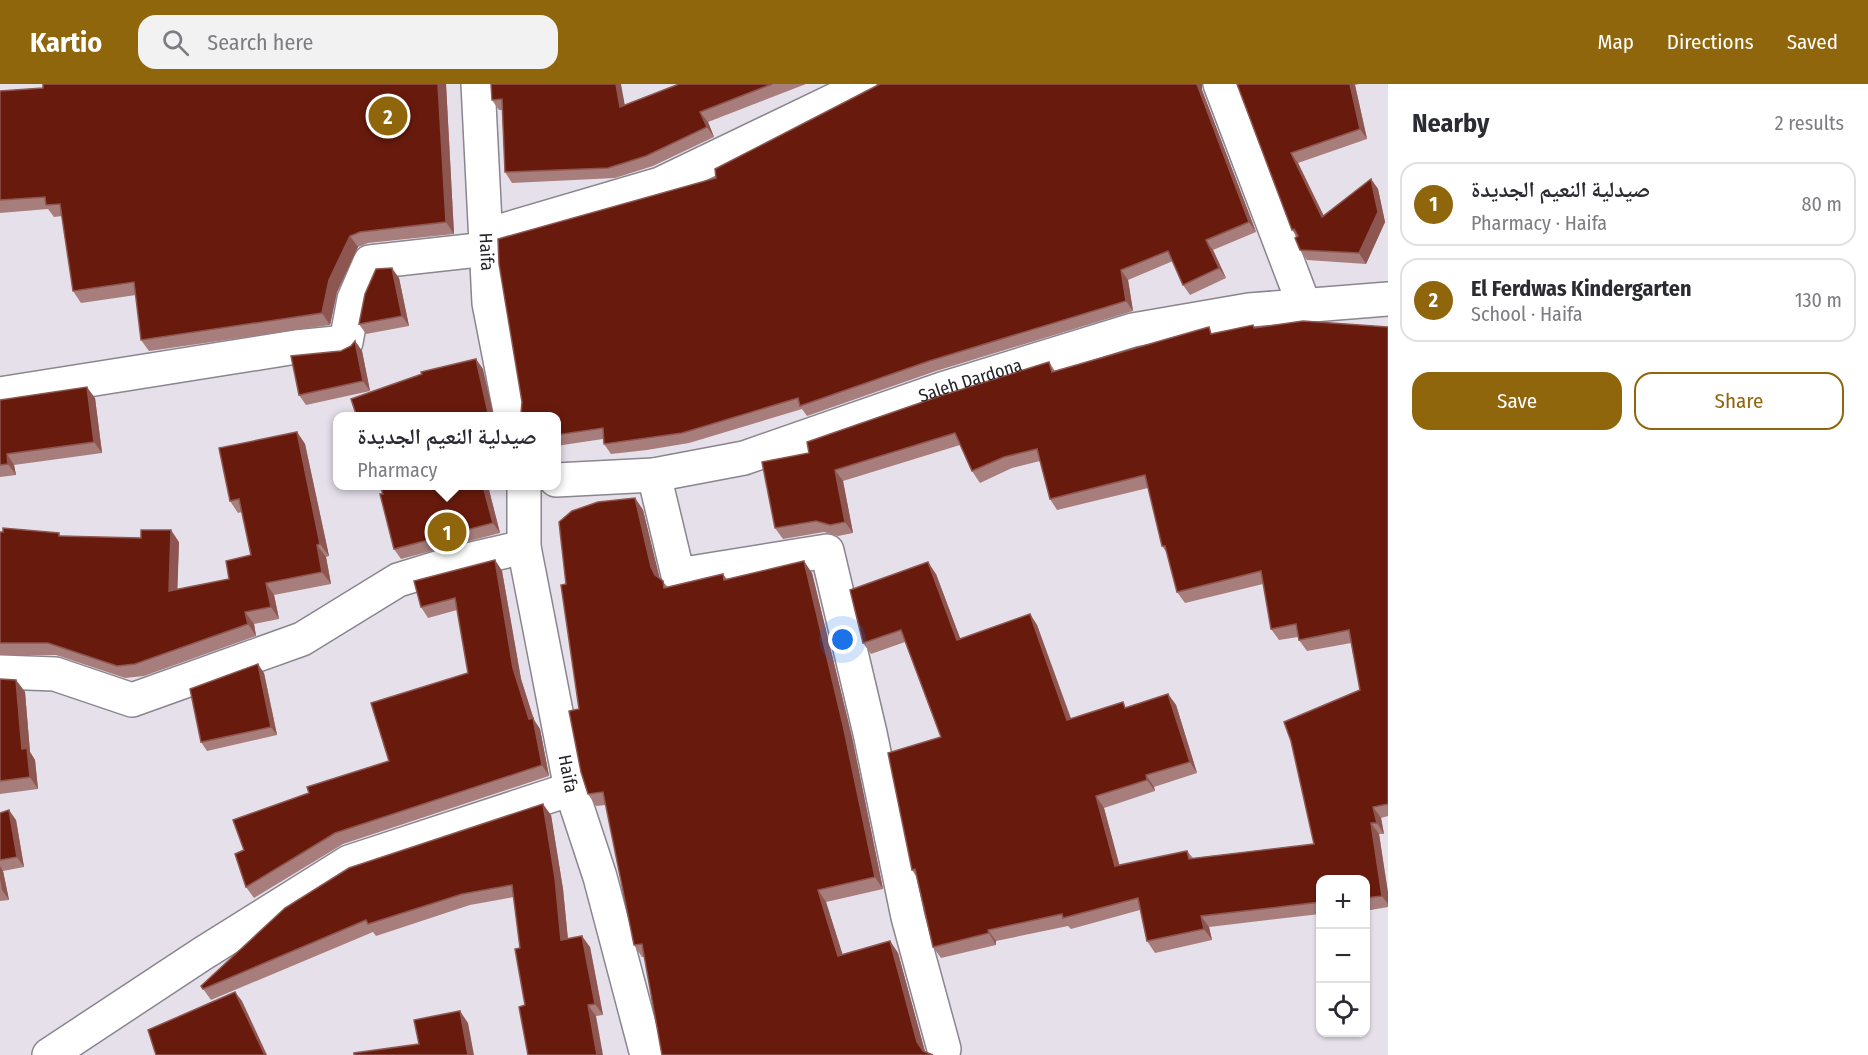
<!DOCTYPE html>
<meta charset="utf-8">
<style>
:root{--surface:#fff;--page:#f2f2f3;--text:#2b2b33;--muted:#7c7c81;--line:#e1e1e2;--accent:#8f660c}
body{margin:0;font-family:"Fira Sans Condensed","Noto Naskh Arabic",sans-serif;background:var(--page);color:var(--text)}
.controls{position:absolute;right:18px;bottom:18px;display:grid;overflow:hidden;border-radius:12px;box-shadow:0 2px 4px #0004}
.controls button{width:54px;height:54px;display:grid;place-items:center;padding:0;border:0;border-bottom:2px solid var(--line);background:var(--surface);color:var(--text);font:30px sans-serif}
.you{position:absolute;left:843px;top:556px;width:21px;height:21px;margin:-15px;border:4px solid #fff;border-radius:50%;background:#1a73e8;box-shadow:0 0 0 9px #1a73e833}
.badge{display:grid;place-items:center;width:39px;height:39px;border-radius:50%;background:var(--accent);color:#fff;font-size:20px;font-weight:700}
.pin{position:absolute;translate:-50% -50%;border:3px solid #fff;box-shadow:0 2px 6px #0006}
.popup{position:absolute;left:333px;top:328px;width:228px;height:78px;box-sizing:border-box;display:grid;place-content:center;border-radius:12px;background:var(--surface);filter:drop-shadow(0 2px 4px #0005);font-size:20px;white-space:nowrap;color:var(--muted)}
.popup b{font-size:22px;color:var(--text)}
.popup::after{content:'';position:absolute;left:50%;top:100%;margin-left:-12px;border:12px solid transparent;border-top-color:var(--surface)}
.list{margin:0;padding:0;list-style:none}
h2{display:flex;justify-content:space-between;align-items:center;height:78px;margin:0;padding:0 24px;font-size:26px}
h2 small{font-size:20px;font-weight:400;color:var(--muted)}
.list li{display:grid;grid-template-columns:39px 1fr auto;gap:18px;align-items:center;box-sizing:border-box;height:84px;margin:0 12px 12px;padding:0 12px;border:2px solid var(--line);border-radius:18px}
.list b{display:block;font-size:22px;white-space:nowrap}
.list p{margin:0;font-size:20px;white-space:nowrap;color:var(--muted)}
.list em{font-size:20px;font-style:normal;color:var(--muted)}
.actions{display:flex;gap:12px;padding:18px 24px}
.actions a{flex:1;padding:14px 0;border:2px solid var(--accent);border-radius:18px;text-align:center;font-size:21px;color:var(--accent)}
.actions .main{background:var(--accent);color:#fff}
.icon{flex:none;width:33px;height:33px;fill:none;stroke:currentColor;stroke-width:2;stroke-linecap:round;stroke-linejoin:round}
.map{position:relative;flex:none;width:1388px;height:971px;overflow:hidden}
header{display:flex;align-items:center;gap:36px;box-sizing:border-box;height:84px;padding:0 30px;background:var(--accent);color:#fff}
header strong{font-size:28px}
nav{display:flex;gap:33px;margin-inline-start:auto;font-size:21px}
.search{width:420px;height:54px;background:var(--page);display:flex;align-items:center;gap:15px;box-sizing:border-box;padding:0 21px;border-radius:18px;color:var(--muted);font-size:22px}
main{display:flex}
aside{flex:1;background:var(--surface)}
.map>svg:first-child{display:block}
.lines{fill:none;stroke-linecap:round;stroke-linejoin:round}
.street-casing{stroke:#8a858e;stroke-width:36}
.street{stroke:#fff;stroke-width:33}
.wall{fill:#a77e7c}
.shaded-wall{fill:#8e5650}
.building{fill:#681b0d;stroke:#8e5650;stroke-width:1.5}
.labels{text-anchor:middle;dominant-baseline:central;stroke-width:6;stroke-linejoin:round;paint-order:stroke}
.street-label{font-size:18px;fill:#262428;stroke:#f3eef8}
</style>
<header>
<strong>Kartio</strong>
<div class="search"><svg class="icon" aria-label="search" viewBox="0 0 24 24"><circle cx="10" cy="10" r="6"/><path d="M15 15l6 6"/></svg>Search here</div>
<nav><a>Map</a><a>Directions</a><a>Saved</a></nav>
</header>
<main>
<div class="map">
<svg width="1388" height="971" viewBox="0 0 1388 971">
<rect width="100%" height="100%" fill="#e6e0eb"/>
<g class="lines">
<!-- street casing -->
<g class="street-casing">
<g id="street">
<path id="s1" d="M478,0L489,219L511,332"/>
<polyline points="1220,0 1304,221"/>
<polyline points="487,151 660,100 839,14 860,0"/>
<polyline points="0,310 296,263 346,258 354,215 370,178 487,165"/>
<polyline points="654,391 678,491 827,467 870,649 908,833 944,965"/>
<path id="s2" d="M556,396L654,391L744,374L942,305L1133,246L1249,226L1388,215"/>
<path id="s3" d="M524,402V463L571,705L600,793L647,971"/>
<polyline points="0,588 55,590 132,616 302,555 398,496 450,480 524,463"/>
<polyline points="49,971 202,870 349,778 571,705"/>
</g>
</g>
<!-- street -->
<use href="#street" class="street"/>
</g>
<!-- wall -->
<g class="wall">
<polygon points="446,0 454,150 368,159 358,163 337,208 330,241 149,267 141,256 136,211 81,219 73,207 62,132 54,133 48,125 0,129 0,7"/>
<polygon points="491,0 625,21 679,0 806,0 708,38 714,53 653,82 615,94 512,99 505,88 502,26 499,26 492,16"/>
<polygon points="1237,0 1359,0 1355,1 1367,55 1298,79 1324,132 1371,95 1378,105 1385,138 1366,180 1307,176 1300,166 1297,153 1292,146"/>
<polygon points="1202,6 1256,148 1213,166 1226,194 1190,211 1183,201 1173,177 1128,196 1133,227 936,287 807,332 802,325 689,359 647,366 611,370 604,360 603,355 556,362 556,333"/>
<polygon points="399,194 409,242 366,250 359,240"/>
<polygon points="1388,243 1388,732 1381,734 1384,750 1379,750 1388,809 1388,823 1365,827 1365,795 1320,795 1320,830 1209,843 1212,856 1155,869 1147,857 1140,826 1071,845 1068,842 996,857 996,861 941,874 933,863 916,792 912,786 941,653 905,558 871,570 863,559 936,490 960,555 1030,530 1037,541 1071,634 1127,623 1168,610 1176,621 1197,689 1154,703 1155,707 1104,724 1119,781 1187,767 1193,774 1314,760 1360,606 1351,559 1307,567 1299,556 1298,553 1279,556 1271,545 1263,500 1185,519 1177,508 1167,469 1162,462 1148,404 1057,426 1050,415 1040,377 1012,384 980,399 972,387 960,361 843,397 853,449 838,452 824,448 783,455 775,444 809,369 1049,278 1055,287 1214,249 1255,244"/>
<polygon points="355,257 362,267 370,307 306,321 299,311 341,267 351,262"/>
<polygon points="95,314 102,369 14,381 16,391 0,393 0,316"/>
<polygon points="297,348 305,360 329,472 326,473 331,500 274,511 279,535 254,540 256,552 144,592 125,594 56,571 0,571 0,448 179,458 177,505 229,495 251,471 242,428 238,429 230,417"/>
<polygon points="380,402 488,402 500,449 401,475 394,465 383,410"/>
<polygon points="635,414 643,426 659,494 668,503 723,490 727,495 812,489 852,653 883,805 826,818 842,870 890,857 898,869 925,968 645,873 642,873 634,861 606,721 596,722 588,710 566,500"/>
<polygon points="495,476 502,487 521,595 534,636 540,645 549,692 343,760 254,814 246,803 244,766 309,709 389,677 468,589 457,526 428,534 421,523"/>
<polygon points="264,589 277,651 207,667 201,658"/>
<polygon points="0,595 16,596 25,608 30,668 35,676 38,705 0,710"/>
<polygon points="0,729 16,736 24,783 3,787 9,816 0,817"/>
<polygon points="551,731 563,805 568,855 590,863 603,931 596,932 525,921 520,864 514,813 470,821 376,852 373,848 211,916 201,902"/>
</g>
<!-- shaded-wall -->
<g class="shaded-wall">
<polygon points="438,0 446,0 454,150 446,138"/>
<polygon points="616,0 621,0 627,33 620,23"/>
<polygon points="1197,0 1202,0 1202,6 1256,148 1249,138"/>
<polygon points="1350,0 1354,0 1355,1 1367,55 1360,45"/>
<polygon points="700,28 708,38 714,53 707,43"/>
<polygon points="1291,69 1298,79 1329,143 1322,133"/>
<polygon points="1371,95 1378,105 1385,138 1366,180 1359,169"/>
<polygon points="350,152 358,163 337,208 330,241 322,229 329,196"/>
<polygon points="1206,156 1213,166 1226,194 1219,184"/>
<polygon points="392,184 399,194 409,242 402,232"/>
<polygon points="1121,186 1128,196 1133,227 1126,217"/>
<polygon points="355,257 362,267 370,307 363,297"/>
<polygon points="476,275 483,285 494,333 489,333"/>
<polygon points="87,303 95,314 102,369 94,358"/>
<polygon points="297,348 305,360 329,472 320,460"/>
<polygon points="7,370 14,381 16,391 8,380"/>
<polygon points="835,386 843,397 853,449 845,438"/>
<polygon points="483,402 488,402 500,449 493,439"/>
<polygon points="635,414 643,426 660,495 655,491 651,483"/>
<polygon points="171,446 179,458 177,519 169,507"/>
<polygon points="317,461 326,473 331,500 322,488"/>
<polygon points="495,476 502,487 521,595 534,636 540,645 549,692 542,681 529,635 513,584"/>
<polygon points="804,477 812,489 852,653 883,805 875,793"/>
<polygon points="928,478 936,490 965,567 957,556"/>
<polygon points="266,499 274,511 279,535 271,523"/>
<polygon points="245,528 254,540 256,552 248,540"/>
<polygon points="1030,530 1037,541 1075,647 1067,636"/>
<polygon points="258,580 264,589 277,651 271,643"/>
<polygon points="16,596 25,608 30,668 35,676 38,705 30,693 22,665"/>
<polygon points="1168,610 1176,621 1197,689 1190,678"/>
<polygon points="1146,691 1154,703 1155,707 1147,696"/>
<polygon points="1096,712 1104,724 1123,794 1115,782"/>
<polygon points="543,720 551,731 563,805 569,867 561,856"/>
<polygon points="1373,723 1381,734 1384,750 1377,739"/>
<polygon points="9,726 16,736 24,783 17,773"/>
<polygon points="1371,739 1379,750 1388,809 1388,820 1382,812"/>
<polygon points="0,782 3,787 9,816 2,806 0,795"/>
<polygon points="818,806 826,818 847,884 838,872"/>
<polygon points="1201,832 1209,843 1212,856 1204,845"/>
<polygon points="988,846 996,857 996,861 989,849"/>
<polygon points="582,852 590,863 603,931 595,920"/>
<polygon points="890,857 898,869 926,971 917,958"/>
<polygon points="235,908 242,917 267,971 265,971"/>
<polygon points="588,921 596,932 603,971 597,971"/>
<polygon points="460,927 468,939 474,971 468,971"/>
</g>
<!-- building -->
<g class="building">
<polygon points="43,0 438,0 446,138 360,148 350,152 329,196 322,229 141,256 134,198 73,207 60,120 46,121 45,113 0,116 0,7 43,4"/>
<polygon points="491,0 616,0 620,23 679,0 772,0 700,28 707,43 646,72 608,84 505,88 502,15 492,16"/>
<polygon points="880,0 1197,0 1249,138 1206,156 1219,184 1183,201 1168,167 1121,186 1126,217 929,277 800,322 798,314 682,349 604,360 603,344 556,351 556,333 519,333 521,329 522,318 499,180 498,155 716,94 715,85"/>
<polygon points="1237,0 1350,0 1360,45 1291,69 1322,133 1371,95 1378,128 1359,169 1300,166 1295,154 1298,152 1294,145 1292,146"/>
<polygon points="392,184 402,232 359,240 365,210 376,185"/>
<polygon points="1303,237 1388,243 1388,720 1373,723 1377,739 1371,739 1382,812 1365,814 1365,795 1320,795 1320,818 1201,832 1204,845 1147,857 1138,814 1063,834 1062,830 988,846 989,849 933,863 915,785 912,786 888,669 941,653 901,546 863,559 850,506 928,478 957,556 1030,530 1067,636 1123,618 1125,624 1168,610 1190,678 1146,691 1147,696 1096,712 1115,782 1187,767 1189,775 1314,760 1291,657 1284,638 1360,606 1349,546 1299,556 1296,540 1271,545 1261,487 1177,508 1165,462 1162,462 1145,391 1050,415 1037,365 1004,373 972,387 955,349 835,386 845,438 830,441 816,437 775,444 762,378 809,369 807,358 940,312 1049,278 1052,288 1209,243 1211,250 1253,241 1254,244"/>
<polygon points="355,257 363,297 299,311 291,272 341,267 351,262"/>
<polygon points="476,275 489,333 357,333 351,315 422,290 421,288"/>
<polygon points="87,303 94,358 7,370 8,380 0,381 0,316"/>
<polygon points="297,348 320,460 317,461 322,488 266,499 271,523 245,528 248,540 135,580 117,582 48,559 0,559 0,448 3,448 3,444 59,449 59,452 141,454 141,446 171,446 169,507 229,495 226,477 251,471 239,415 230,417 219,364"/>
<polygon points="380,402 483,402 493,439 394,465 380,410 383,410"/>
<polygon points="635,414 651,483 655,491 663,497 664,504 723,490 724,496 804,477 843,641 875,793 818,806 838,872 890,857 917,958 923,967 933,971 662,971 642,860 634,861 603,708 588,710 581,688 569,627 579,625 561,501 566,500 559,438 572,427 598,418"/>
<polygon points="495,476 513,584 529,635 533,634 542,681 335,749 246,803 235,770 244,766 233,736 309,709 307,703 389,677 371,619 468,589 455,514 421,523 414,497"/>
<polygon points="258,580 271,643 201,658 190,605"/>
<polygon points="0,595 16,596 22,665 27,664 30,693 0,697"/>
<polygon points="543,720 555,794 561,856 582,852 595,920 588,921 597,971 528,971 519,923 525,921 515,865 520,864 512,801 462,810 368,840 366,836 203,905 201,902 285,824 349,784"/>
<polygon points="9,726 17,773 0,776 0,729"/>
<polygon points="235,908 265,971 156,971 148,946"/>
<polygon points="460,927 468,971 354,971 354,969 419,960 414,936"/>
</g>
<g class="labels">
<!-- street labels -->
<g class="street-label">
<text stroke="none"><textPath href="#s1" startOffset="168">Haifa</textPath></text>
<text stroke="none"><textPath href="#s2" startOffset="429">Saleh Dardona</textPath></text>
<text stroke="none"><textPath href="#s3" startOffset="292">Haifa</textPath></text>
</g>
</g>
</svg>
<div class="controls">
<button>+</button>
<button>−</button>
<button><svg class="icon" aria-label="locate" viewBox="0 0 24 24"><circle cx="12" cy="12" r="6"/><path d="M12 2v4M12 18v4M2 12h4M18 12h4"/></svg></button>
</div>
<div class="you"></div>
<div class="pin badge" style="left:447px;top:448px">1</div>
<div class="popup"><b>صيدلية النعيم الجديدة</b>Pharmacy</div>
<div class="pin badge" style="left:388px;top:32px">2</div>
</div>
<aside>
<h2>Nearby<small>2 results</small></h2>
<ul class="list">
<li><span class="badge">1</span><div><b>صيدلية النعيم الجديدة</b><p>Pharmacy · Haifa</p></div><em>80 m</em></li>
<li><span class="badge">2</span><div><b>El Ferdwas Kindergarten</b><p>School · Haifa</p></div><em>130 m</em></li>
</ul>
<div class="actions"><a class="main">Save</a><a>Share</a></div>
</aside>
</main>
